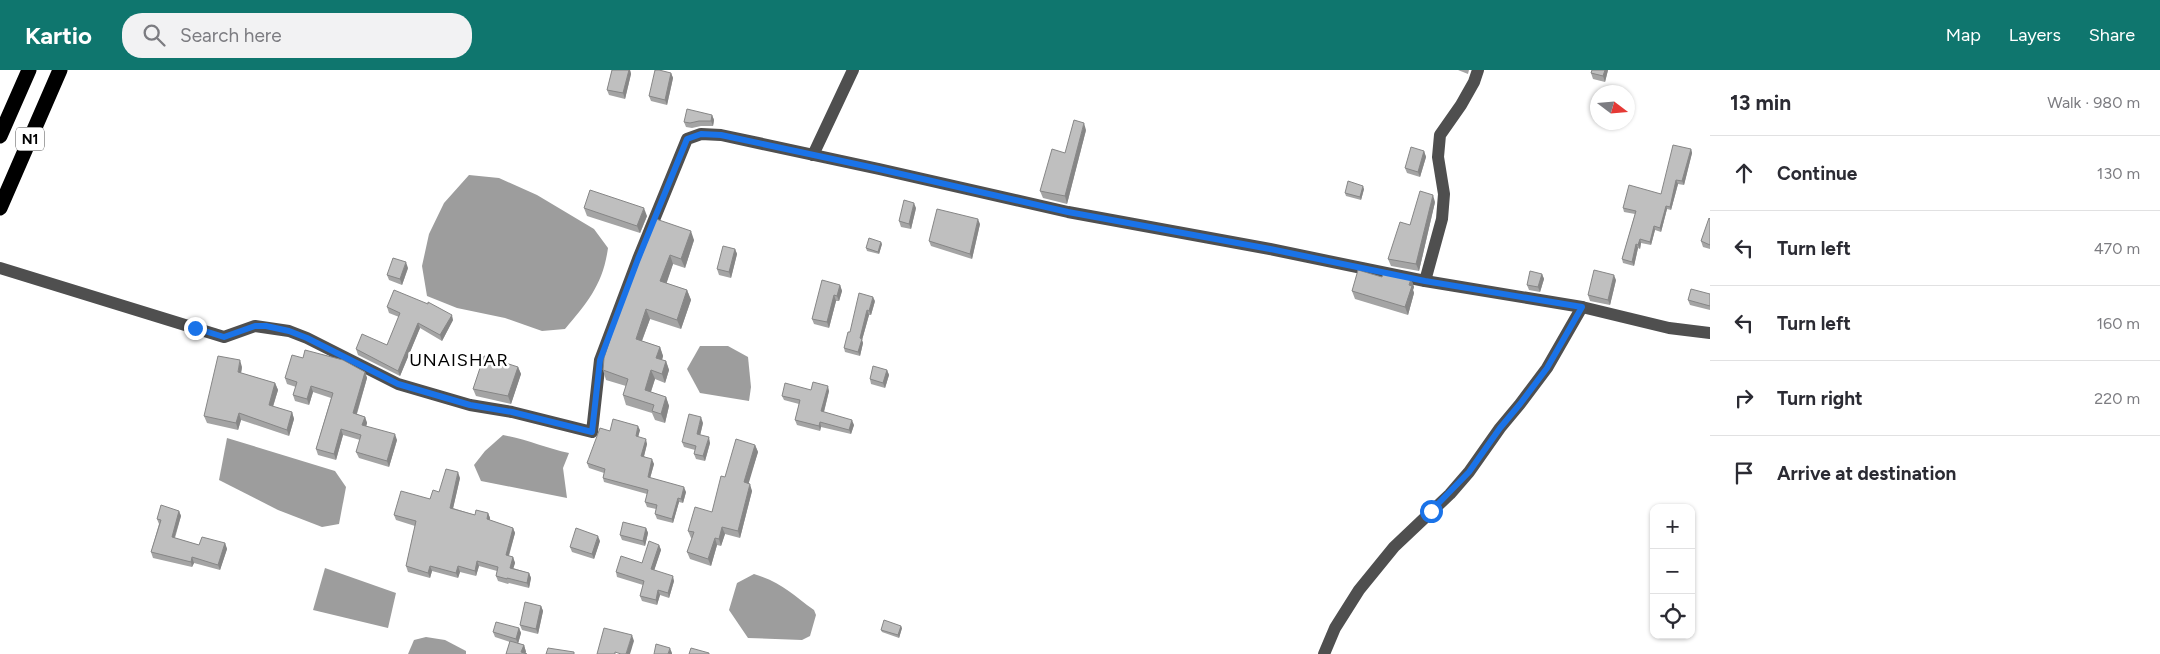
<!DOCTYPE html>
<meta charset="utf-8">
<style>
:root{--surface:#fff;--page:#f2f2f3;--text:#2b2b33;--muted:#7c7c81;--line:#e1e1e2;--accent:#0f766e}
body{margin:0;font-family:Figtree,sans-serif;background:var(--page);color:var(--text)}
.controls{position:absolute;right:15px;bottom:15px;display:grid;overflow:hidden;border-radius:10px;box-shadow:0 1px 4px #0004}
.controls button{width:45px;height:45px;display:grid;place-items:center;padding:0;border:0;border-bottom:1px solid var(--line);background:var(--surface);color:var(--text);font:25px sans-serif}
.compass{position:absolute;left:1590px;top:15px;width:45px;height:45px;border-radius:50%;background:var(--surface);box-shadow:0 1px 4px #0004;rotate:106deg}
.stop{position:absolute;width:15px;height:15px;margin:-11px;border:4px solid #1a73e8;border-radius:50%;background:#fff}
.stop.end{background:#1a73e8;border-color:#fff;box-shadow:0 1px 5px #0008}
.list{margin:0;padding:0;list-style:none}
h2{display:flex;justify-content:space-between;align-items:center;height:65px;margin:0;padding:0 20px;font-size:21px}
h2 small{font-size:16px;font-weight:400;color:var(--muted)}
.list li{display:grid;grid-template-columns:32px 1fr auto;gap:15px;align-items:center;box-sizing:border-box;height:75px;padding:0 20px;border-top:1px solid var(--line)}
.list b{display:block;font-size:19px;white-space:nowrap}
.list em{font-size:16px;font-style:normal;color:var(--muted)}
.icon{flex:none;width:28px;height:28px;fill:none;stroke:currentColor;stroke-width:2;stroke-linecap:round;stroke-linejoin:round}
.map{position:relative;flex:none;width:1710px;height:584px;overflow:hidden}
header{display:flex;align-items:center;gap:30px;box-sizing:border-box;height:70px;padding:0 25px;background:var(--accent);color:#fff}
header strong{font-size:24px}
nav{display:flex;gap:28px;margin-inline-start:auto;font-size:18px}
.search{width:350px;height:45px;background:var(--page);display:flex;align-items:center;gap:12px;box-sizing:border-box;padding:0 18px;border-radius:20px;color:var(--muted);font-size:19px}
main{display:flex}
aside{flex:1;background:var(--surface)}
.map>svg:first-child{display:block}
.water{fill:#9d9d9d}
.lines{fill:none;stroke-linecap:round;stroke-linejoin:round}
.minor{stroke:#4f4f4f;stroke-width:12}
.highway{stroke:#000;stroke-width:15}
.wall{fill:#a4a4a4}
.shaded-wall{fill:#868686}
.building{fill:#bfbfbf;stroke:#868686}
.route{stroke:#1a73e8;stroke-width:6}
.labels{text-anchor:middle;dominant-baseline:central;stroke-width:5;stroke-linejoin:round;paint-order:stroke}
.shield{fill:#fff;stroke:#4c4c4c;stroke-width:1}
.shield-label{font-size:14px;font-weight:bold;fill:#000}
.quarter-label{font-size:18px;letter-spacing:1px;fill:#000;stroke:#fff}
</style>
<header>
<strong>Kartio</strong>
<div class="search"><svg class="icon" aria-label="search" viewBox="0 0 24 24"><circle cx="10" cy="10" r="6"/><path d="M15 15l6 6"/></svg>Search here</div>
<nav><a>Map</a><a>Layers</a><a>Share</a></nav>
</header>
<main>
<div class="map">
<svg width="1710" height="584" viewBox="0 0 1710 584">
<rect width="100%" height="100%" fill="#fff"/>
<!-- water -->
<g class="water">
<path d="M469,105L499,108L537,125L594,159L608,178C603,214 588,232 565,259L542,261L505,248L457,238L427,226L422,196L429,164L444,133Z"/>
<polygon points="700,276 728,276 748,287 751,317 749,331 700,323 687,299"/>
<path d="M503,365C526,369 546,378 569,383L563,398L567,428L481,411L474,395L485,381Z"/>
<polygon points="227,368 335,401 346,417 339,454 322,457 278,440 219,410"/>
<polygon points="325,498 396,523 388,558 313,540"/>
<path d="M754,504C781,512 792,524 814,540L816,545L810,566L802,570L748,568L729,540L737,513Z"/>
<polygon points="426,567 445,570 466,581 466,584 408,584 414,570"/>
</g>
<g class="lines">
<!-- minor -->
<g class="minor">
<polyline points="813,85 853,0"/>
<polyline points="0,198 224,267 255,256 289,261 307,268 398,314 470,335 512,342 592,362 600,290 638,189 687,69 701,64 721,65 879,99 1068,142 1270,179 1425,211 1582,237 1669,258 1710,263"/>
<polyline points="1425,211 1442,149 1444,124 1438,87 1440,65 1461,35 1474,12 1478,0"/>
<polyline points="1324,584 1335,558 1359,520 1394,477 1450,424 1469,402 1500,358 1520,334 1547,298 1582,237"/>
</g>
<!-- highway -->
<g class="highway">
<polyline points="0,66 29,0"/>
<polyline points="0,138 60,0"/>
</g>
</g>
<!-- wall -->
<g class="wall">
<polygon points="612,0 630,0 631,4 625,29 609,25 607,20"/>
<polygon points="1458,0 1469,0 1468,4"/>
<polygon points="1592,0 1608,0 1605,12 1593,9 1591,3"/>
<polygon points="671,3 673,8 667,35 651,31 649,26"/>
<polygon points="712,45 714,50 713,56 701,56 692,58 686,57 684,52"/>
<polygon points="1086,60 1067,134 1043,128 1040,121 1065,83"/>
<polygon points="1691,79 1692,83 1684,115 1678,114 1671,140 1667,139 1661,162 1655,160 1651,175 1641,173 1640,179 1638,178 1634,196 1623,193 1622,189 1635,144 1624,142 1623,138 1661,124"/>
<polygon points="1424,81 1426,87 1420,107 1407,103 1405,98"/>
<polygon points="1364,119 1361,130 1346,126 1345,123"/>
<polygon points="1435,132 1419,201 1391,196 1388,189 1410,155"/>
<polygon points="584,138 647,146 640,163 587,146"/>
<polygon points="916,138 911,159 901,157 899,151"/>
<polygon points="656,149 694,170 685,198 673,194 666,213 687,220 691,230 681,259 650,249 642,271 660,277 663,286 662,290 666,291 669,300 665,313 655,309 651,322 666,327 669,336 665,353 655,350 652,343 626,335 623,325 626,316 606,310 603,300"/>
<polygon points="1710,149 1710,179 1703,177 1701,171"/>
<polygon points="980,154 972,189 931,176 929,171"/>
<polygon points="882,174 879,184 867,181 866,178"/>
<polygon points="735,179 737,184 731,208 719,205 717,199"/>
<polygon points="408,198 402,215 389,210 387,205"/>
<polygon points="1542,204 1544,209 1540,222 1529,220 1527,215"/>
<polygon points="1411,209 1414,217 1413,220 1414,223 1408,245 1355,229 1352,221"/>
<polygon points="1616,210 1610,235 1590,231 1588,225"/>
<polygon points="840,215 842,221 839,231 836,231 829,258 814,254 812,249"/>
<polygon points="1710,224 1710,240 1690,235 1688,230"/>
<polygon points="875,231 871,245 869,245 862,270 863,273 860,286 845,282 844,278 850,262"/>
<polygon points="387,237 453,250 442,271 420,258 400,306 358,285 356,279 387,275 399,247 389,243"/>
<polygon points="303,288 365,302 367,308 357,344 365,347 367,353 366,356 397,370 389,397 359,388 356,382 360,370 343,365 336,390 318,385 316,379 331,328 313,322 309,335 295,331 293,325 296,317 287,314 285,308"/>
<polygon points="242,297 241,303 275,313 278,320 273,337 292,342 294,349 289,366 241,350 238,360 207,353 204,346"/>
<polygon points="518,297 521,304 511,334 476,326 473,319"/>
<polygon points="887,300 889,305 885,318 871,314 870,309"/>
<polygon points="811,320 829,321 824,342 854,355 851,364 821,357 820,361 797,355 795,350 799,334 784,330 782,326"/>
<polygon points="703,353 700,365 710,373 705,391 696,389 694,384 695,380 684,377 682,372"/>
<polygon points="640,360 638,367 647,374 644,386 654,394 650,408 686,422 683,433 679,432 673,453 657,449 655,444 656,439 647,437 645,432 647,424 604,412 603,408 604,403 589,398 587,393 610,361"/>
<polygon points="755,375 758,382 748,413 752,421 740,468 725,464 721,476 717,475 711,496 690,489 687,482 692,468 691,468 688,461 712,442 725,407"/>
<polygon points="460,408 453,438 475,445 488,443 490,448 490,450 513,458 515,463 509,486 513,487 515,493 513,498 529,503 531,508 529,518 509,513 508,514 498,511 496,506 497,501 479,496 476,506 460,502 458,508 432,501 430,508 408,502 406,496 415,456 396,450 394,445 430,429"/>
<polygon points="179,441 181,446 175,468 199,475 225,473 227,479 220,500 194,493 192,497 153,488 151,482 159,454 157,449"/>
<polygon points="646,458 648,463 645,476 622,470 620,465"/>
<polygon points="600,471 594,489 572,482 570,477"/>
<polygon points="659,475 661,480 654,500 674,511 669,528 660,525 657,535 642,531 640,526 643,515 617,507 616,502 642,493"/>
<polygon points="541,536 543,541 538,564 522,560 520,555"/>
<polygon points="519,558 521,563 518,573 524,575 526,582 525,583 506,584 510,572 495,567 493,562"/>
<polygon points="902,558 899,568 882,562 881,560"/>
</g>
<!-- shaded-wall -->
<g class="shaded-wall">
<polygon points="629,0 630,0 631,4 625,29 623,23"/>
<polygon points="1605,0 1608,0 1605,12 1603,6"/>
<polygon points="671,3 673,8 667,35 665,30"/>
<polygon points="712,45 714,50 713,56 711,51"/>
<polygon points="1084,53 1086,60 1067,134 1065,126"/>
<polygon points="1691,79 1692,83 1684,115 1682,111"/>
<polygon points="1424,81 1426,87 1420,107 1418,102"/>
<polygon points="1676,110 1678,114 1671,140 1670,137"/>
<polygon points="1363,116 1364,119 1361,130 1360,127"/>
<polygon points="1433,125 1435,132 1419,201 1416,194"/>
<polygon points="914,133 916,138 911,159 909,154"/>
<polygon points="1666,136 1667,139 1661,162 1660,158"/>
<polygon points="644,138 647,146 640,163 637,156"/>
<polygon points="978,149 980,154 972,189 970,184"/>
<polygon points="1654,156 1655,160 1651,175 1650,172"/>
<polygon points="691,161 694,170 685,198 681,189"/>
<polygon points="1640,169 1641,173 1640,179 1638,175"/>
<polygon points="881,172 882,174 879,184 878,182"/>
<polygon points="1636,174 1638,178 1634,196 1632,192"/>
<polygon points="735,179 737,184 731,208 729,202"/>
<polygon points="670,185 673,194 664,221 660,211"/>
<polygon points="406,192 408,198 402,215 400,209"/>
<polygon points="1542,204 1544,209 1540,222 1538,217"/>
<polygon points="1614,205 1616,210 1610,235 1608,230"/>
<polygon points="1411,209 1414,217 1413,220 1414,223 1408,245 1405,237"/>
<polygon points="840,215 842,221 839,231 837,226"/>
<polygon points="687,220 691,230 681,259 677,250"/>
<polygon points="834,225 836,231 829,258 827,252"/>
<polygon points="873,227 875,231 871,245 869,241"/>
<polygon points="646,239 650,249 639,278 636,269"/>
<polygon points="867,240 869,245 862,270 863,273 860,286 858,282 860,268"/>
<polygon points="452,245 453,250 442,271 440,265"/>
<polygon points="418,253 420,258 400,306 398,301"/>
<polygon points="660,277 663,286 660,297 656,288"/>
<polygon points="240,290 242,297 240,309 238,302"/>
<polygon points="666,291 669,300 665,313 662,304"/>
<polygon points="518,297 521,304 511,334 508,326"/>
<polygon points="651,300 655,309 648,330 645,320"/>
<polygon points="887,300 889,305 885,318 883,313"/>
<polygon points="365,302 367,308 355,349 353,343"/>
<polygon points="275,313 278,320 271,342 269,335"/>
<polygon points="311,316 313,322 309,335 307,329"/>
<polygon points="828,316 829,321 823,345 821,341"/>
<polygon points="666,327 669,336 665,353 661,344"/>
<polygon points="292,342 294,349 289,366 287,360"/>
<polygon points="239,343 241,350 238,360 236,353"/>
<polygon points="365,347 367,353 365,361 362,355"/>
<polygon points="701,347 703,353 699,370 697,364"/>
<polygon points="852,350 854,355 851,364 849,360"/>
<polygon points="820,352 821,357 820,361 819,356"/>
<polygon points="638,356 640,360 637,371 636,366"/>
<polygon points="341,359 343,365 336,390 334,384"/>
<polygon points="395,364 397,370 389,397 387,391"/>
<polygon points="709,367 710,373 705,391 703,386"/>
<polygon points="646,369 647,374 643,390 641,386"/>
<polygon points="755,375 758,382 747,419 744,412"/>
<polygon points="652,389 654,394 649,412 648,407"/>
<polygon points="458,402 460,408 452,443 450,438"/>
<polygon points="750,414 752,421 740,468 738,461"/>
<polygon points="684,417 686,422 683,433 681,429"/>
<polygon points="678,428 679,432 673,453 672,449"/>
<polygon points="179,441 181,446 173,472 172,467"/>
<polygon points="488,443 490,448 489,454 487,449"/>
<polygon points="722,457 725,464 721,476 719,469"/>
<polygon points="513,458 515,463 507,491 506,485"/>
<polygon points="646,458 648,463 645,476 643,471"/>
<polygon points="598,466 600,471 594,489 592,484"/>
<polygon points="715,468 717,475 711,496 708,489"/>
<polygon points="225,473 227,479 220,500 218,495"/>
<polygon points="659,475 661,480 653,504 651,499"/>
<polygon points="192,487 194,493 192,497 191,492"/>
<polygon points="513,487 515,493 512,503 510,498"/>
<polygon points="477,491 479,496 476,506 475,501"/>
<polygon points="430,496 432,501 430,508 428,503"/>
<polygon points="458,496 460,502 458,508 456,503"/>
<polygon points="529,503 531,508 529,518 527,513"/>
<polygon points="673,506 674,511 669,528 668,523"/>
<polygon points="658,520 660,525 657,535 656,530"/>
<polygon points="541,536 543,541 538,564 536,559"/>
<polygon points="901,556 902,558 899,568 898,565"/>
<polygon points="519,558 521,563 518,574 516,569"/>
<polygon points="632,565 634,571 630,584 626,584"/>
<polygon points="524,575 526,582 525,584 521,582"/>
<polygon points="670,578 672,583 672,584 668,584"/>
</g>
<!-- building -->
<g class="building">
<polygon points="612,0 629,0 623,23 607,20"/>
<polygon points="655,0 659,0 671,3 665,30 649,26"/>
<polygon points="1592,0 1605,0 1603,6 1591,3"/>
<polygon points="687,39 712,45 711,51 699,51 690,53 684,52"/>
<polygon points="1074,50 1084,53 1065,126 1040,121 1052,79 1065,83"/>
<polygon points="1673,75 1691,79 1682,111 1676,110 1670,137 1666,136 1660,158 1654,156 1650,172 1640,169 1638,175 1636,174 1632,192 1622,189 1636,141 1623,138 1629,115 1661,124"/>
<polygon points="1411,77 1424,81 1418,102 1405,98"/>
<polygon points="1348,111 1363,116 1360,127 1345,123"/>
<polygon points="590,120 644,138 637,156 584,138"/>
<polygon points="1420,121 1433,125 1416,194 1388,189 1400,152 1410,155"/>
<polygon points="904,130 914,133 909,154 899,151"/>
<polygon points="937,139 978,149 970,184 929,171"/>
<polygon points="1709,148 1710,149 1710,175 1701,171"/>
<polygon points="656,149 691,161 681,189 670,185 660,211 687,220 677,250 646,239 636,269 660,277 656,288 666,291 662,304 651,300 645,320 666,327 661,344 652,341 654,335 623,325 628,309 603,300 604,288 617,248"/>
<polygon points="869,168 881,172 878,182 866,178"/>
<polygon points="723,176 735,179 729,202 717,199"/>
<polygon points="393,188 406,192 400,209 387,205"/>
<polygon points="1358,200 1382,207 1383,204 1411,209 1409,215 1412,216 1405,237 1352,221"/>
<polygon points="1594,200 1614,205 1608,230 1588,225"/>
<polygon points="1530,201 1542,204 1538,217 1527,215"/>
<polygon points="822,210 840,215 837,226 834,225 827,252 812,249"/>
<polygon points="1691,219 1710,224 1710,236 1688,230"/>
<polygon points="394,220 428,234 428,232 452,245 440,265 418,253 398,301 356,279 362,264 387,275 400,243 387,237"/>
<polygon points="859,223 873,227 869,241 867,240 860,268 862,269 858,282 844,278 848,262 850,262"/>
<polygon points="305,280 343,290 365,302 353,343 365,347 362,355 395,364 387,391 356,382 361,365 341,359 334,384 316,379 333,323 311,316 307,329 293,325 297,312 285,308 292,285 303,288"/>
<polygon points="218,286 240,290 238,302 275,313 269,335 292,342 287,360 239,343 236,353 204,346"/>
<polygon points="484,286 518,297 508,326 473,319"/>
<polygon points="873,296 887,300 883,313 870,309"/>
<polygon points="813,312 828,316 821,341 852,350 849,360 820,352 819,356 795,350 800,330 782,326 785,313 811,320"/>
<polygon points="689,344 701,347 697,364 709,367 703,386 694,384 696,376 682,372"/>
<polygon points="613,349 638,356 636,366 646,369 641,386 652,389 648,407 684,417 681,429 678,428 672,449 655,444 657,435 645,432 648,420 603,408 605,399 587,393 600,358 610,361"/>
<polygon points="736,369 755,375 744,412 750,414 738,461 722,457 719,469 715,468 708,489 687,482 694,462 688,461 695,437 712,442 721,406 725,407"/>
<polygon points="446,399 458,402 450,438 475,445 476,440 488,443 487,449 513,458 506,485 513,487 510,498 529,503 527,513 507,508 507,509 496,506 498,497 477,491 475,501 458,496 456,503 430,496 428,503 406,496 416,451 394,445 401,421 430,429 433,420 439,422"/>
<polygon points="161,435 179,441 172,467 199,475 202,467 225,473 218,495 192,487 191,492 151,482 161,450 157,449"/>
<polygon points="623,452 646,458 643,471 620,465"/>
<polygon points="576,458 598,466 592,484 570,477"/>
<polygon points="649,471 659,475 651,499 673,506 668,523 658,520 656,530 640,526 644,511 616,502 621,486 642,493"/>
<polygon points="525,532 541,536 536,559 520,555"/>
<polygon points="884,550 901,556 898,565 881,560"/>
<polygon points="496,552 519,558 516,569 493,562"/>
<polygon points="604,558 632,565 626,584 621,584 615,582 615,584 597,584"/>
<polygon points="510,571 524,575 521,582 527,584 506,584"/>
<polygon points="656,574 670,578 668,584 654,584"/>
<polygon points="548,578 574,582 574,584 546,584"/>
<polygon points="691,578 709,583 709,584 689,584"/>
</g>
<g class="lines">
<!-- route -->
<polyline class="route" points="195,258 224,267 255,256 266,256 289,261 307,268 398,314 470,335 512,342 592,362 600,290 638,189 687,69 701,64 721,65 879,99 1068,142 1270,179 1425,211 1582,237 1547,298 1520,334 1500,358 1469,402 1431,441"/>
</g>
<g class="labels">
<!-- shield labels -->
<rect class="shield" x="16" y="57.5" width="28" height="23" rx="4"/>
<g class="shield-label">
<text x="30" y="69">N1</text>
</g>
<!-- quarter labels -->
<g class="quarter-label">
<text x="459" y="290">UNAISHAR</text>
</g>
</g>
</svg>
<div class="controls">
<button>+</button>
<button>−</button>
<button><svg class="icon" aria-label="locate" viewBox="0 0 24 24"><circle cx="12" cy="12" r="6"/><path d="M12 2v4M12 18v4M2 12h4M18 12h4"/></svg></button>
</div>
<svg class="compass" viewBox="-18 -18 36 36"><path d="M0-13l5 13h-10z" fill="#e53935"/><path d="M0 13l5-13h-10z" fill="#7c7c81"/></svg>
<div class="stop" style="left:1431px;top:441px"></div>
<div class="stop end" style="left:195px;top:258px"></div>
</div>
<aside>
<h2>13 min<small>Walk · 980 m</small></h2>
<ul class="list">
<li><svg class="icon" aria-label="ahead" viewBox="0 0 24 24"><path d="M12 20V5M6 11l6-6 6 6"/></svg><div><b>Continue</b></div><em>130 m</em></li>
<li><svg class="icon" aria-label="left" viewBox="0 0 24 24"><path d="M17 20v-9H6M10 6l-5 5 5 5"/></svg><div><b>Turn left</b></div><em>470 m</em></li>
<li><svg class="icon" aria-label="left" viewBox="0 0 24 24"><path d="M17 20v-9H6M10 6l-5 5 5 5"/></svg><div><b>Turn left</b></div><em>160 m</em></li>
<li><svg class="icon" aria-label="right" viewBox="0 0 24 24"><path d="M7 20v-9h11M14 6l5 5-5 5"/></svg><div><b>Turn right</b></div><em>220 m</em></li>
<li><svg class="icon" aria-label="arrive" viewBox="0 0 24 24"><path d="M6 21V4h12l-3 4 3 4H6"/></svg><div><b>Arrive at destination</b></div></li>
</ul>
</aside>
</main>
